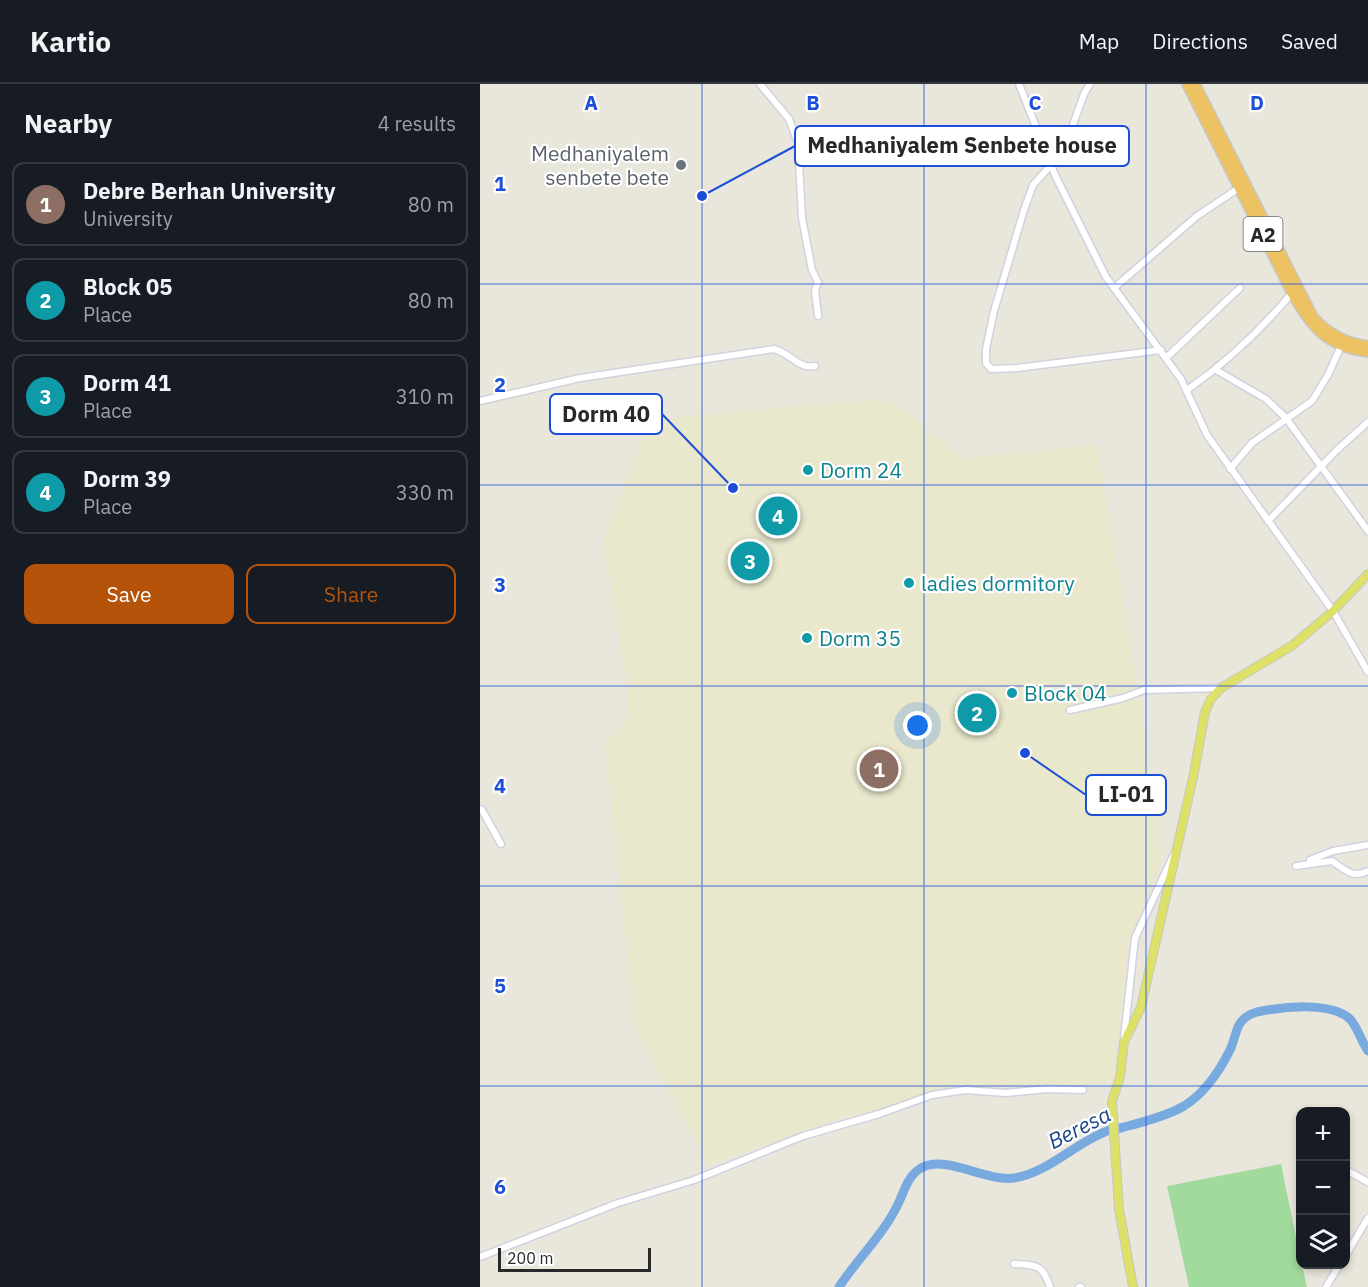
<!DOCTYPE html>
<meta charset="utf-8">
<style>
:root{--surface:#171b24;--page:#20242c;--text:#f1f3f6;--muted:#9ea1a6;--line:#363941;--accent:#b45309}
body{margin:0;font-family:"IBM Plex Sans",sans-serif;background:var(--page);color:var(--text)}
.controls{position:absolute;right:18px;bottom:18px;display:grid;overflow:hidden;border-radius:12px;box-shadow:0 3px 9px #0003}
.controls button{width:54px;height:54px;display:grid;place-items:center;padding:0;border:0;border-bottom:2px solid var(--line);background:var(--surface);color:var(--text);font:30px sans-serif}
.scale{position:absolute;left:18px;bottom:15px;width:153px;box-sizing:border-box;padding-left:6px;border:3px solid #282828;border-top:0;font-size:16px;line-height:21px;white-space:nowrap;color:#282828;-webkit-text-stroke:4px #fff;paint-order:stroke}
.you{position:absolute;left:438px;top:642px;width:21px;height:21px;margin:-15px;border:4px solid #fff;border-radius:50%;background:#1a73e8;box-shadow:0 0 0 9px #1a73e833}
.badge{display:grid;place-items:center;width:39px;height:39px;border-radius:50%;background:var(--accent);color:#fff;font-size:20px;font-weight:700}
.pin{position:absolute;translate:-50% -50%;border:3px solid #fff;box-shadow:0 2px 6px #0006}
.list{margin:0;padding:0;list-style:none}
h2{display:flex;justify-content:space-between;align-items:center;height:78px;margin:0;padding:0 24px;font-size:26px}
h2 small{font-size:20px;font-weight:400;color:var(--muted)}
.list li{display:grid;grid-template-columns:39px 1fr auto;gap:18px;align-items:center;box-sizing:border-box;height:84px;margin:0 12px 12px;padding:0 12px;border:2px solid var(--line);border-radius:12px}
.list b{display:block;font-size:22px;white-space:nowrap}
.list p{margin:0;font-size:20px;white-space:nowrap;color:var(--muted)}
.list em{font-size:20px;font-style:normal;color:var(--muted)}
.actions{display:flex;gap:12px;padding:18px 24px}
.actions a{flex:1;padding:14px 0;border:2px solid var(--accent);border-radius:12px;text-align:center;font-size:21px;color:var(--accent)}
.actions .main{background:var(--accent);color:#fff}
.icon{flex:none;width:33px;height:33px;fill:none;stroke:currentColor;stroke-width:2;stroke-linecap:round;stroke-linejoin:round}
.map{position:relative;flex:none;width:888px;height:1203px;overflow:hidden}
header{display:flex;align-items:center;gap:36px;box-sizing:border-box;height:84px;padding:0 30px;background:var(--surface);border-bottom:2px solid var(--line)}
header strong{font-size:28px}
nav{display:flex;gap:33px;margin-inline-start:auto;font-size:21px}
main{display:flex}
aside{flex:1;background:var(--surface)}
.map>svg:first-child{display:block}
.education{fill:#e9e7cc}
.green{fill:#a2da9d}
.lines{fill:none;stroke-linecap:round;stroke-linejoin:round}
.river{stroke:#78aae0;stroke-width:9}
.minor-casing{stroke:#d2d1df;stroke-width:9}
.major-casing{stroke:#c7c7c7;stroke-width:10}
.highway-casing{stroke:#c7c7c7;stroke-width:12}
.minor{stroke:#fff;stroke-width:6}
.major{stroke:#dde168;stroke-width:8}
.highway{stroke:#ecc263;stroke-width:9}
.grid{fill:none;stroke:#1d4ed8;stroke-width:1.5;stroke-opacity:0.55}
.worship-dot{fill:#6b7280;stroke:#fff;stroke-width:2}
.culture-dot{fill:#0f9aa8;stroke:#fff;stroke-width:2}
.labels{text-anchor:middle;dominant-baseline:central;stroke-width:4.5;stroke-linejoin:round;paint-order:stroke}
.shield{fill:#fff;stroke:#686868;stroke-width:1.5}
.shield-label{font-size:20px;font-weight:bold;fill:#282828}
.worship-label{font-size:21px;fill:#5b616d;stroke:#fff;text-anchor:end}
.culture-label{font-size:21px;fill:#0d838f;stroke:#fff;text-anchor:start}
.water-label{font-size:22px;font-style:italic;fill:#1b4689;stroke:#fff}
.grid-label{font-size:20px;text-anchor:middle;font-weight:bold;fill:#1d4ed8;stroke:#fff;stroke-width:4.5;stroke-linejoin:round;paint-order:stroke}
.leader{fill:none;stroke:#1d4ed8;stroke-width:2}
.callout-dot{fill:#1d4ed8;stroke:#fff;stroke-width:2}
.callout{fill:#fff;stroke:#1d4ed8;stroke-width:2}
.callout-label{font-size:22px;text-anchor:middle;font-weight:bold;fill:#282828}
</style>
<header>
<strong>Kartio</strong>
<nav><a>Map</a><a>Directions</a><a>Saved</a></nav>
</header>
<main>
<aside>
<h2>Nearby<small>4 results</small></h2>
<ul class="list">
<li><span class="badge" style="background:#8d6e63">1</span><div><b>Debre Berhan University</b><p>University</p></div><em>80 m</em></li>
<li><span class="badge" style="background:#0f9aa8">2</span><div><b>Block 05</b><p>Place</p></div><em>80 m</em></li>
<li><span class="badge" style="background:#0f9aa8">3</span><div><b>Dorm 41</b><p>Place</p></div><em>310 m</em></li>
<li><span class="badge" style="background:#0f9aa8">4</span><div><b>Dorm 39</b><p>Place</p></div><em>330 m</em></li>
</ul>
<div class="actions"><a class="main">Save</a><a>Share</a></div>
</aside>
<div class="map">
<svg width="888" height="1203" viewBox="0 0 888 1203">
<rect width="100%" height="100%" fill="#e9e7db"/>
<!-- education -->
<polygon class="education" points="393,316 417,320 484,375 617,360 659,609 683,777 649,856 634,996 606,1001 489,1003 353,1037 228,1081 155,943 125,661 149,632 145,589 123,456 171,335"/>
<!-- green -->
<polygon class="green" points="801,1080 820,1173 820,1180 822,1181 827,1203 709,1203 687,1102"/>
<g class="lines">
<!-- river -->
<path class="river" d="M359,1203C378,1174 405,1149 419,1118C425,1105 428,1092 441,1084C466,1070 505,1098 534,1094C568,1089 595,1059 627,1047C632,1045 639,1045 644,1043C664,1038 687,1032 704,1022C725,1009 739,988 750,966C754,958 755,949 759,941C763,934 770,930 777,928C801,923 851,917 870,935C878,944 881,957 888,967"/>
<!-- minor casing -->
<g class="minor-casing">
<g id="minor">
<polyline points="280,0 309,35 318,59 322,134 332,186 338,198 335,206 338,232"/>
<polyline points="539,0 575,91 626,193 701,295 727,351 853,527 888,588"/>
<polyline points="570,77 590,49 604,10 610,0"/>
<polyline points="571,81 553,101 544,126 514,227 506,265 506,279 511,285 537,284 681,266"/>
<polyline points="634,204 717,132 759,104"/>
<polyline points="686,274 760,204"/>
<polyline points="736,286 786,315 806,334 888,447"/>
<path d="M707,306C746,279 781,246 812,209"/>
<path d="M0,317L100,294L294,265C309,268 319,286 335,282"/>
<polyline points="750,385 772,359 832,317 848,291 861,262"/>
<polyline points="788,437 857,366 888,338"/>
<polyline points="590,626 643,614 664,606 741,604"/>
<polyline points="0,725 2,726 21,760"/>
<polyline points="830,776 853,767 888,761"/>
<path d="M816,782L852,777C864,785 873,795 888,787"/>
<polyline points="644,954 655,854 694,770"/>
<polyline points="866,1086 888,1098"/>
<polyline points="866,1171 888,1134"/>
<polyline points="0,1173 138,1119 214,1096 323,1052 399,1030 452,1011 485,1006 526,1009 567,1005 603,1006"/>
<path d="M534,1180C557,1181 563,1181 570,1203"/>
<polyline points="599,1203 601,1203"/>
<polyline points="846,1203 860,1180"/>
</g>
</g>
<!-- major casing -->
<g class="major-casing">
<polyline id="major" points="653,1203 639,1125 632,1017 640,993 644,958 661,923 714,689 725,628 731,615 741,604 813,561 853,527 888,490"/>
</g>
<!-- highway casing -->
<g class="highway-casing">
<g id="highway">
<path d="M707,0L812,209C831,243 847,263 888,268"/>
<path d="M715,0L833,233C848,250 865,259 888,262"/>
</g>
</g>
<!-- minor -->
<use href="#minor" class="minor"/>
<!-- major -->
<use href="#major" class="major"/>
<!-- highway -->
<use href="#highway" class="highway"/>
</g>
<!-- grid -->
<path class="grid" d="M222,0V1203M444,0V1203M666,0V1203M0,200H888M0,401H888M0,602H888M0,802H888M0,1002H888"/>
<!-- markers -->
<circle class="worship-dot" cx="201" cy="81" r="6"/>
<g class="culture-dot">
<circle cx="328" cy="386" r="6"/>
<circle cx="429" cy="499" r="6"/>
<circle cx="327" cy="554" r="6"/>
<circle cx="532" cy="609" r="6"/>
</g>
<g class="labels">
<!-- shield labels -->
<rect class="shield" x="763.5" y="133" width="39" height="34" rx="4.5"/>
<g class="shield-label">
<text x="783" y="150">A2</text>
</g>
<!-- worship labels -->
<g class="worship-label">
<text x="189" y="69">Medhaniyalem<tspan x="189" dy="24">senbete bete</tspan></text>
</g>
<!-- culture labels -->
<g class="culture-label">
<text x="340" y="386">Dorm 24</text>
<text x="441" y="499">ladies dormitory</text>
<text x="339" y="554">Dorm 35</text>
<text x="544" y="609">Block 04</text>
</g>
<!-- water labels -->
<g class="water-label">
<text transform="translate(599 1043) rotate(-27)">Beresa</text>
</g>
</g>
<g class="grid-label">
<text x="111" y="26">A</text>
<text x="333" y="26">B</text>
<text x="555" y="26">C</text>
<text x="777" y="26">D</text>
<text x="20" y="107">1</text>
<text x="20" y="308">2</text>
<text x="20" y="508">3</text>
<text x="20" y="709">4</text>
<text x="20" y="909">5</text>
<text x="20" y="1110">6</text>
</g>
<!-- callouts -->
<path class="leader" d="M222 112L315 62M253 404L182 330M545 669L606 711"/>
<g class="callout-dot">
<circle cx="222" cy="112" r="6"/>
<circle cx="253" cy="404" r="6"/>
<circle cx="545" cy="669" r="6"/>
</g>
<g class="callout">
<rect x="315" y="42" width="334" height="40" rx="6"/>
<rect x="70" y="310" width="112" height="40" rx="6"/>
<rect x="606" y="691" width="80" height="40" rx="6"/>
</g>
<g class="callout-label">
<text x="482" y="69">Medhaniyalem Senbete house</text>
<text x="126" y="338">Dorm 40</text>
<text x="646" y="718">LI-01</text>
</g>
</svg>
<div class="controls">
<button>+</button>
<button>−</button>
<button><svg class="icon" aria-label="layers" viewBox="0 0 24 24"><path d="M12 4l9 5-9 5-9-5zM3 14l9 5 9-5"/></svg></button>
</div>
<div class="scale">200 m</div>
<div class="you"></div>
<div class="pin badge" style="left:399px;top:685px;background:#8d6e63">1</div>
<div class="pin badge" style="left:497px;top:629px;background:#0f9aa8">2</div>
<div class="pin badge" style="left:270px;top:477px;background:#0f9aa8">3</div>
<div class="pin badge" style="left:298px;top:432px;background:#0f9aa8">4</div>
</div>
</main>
